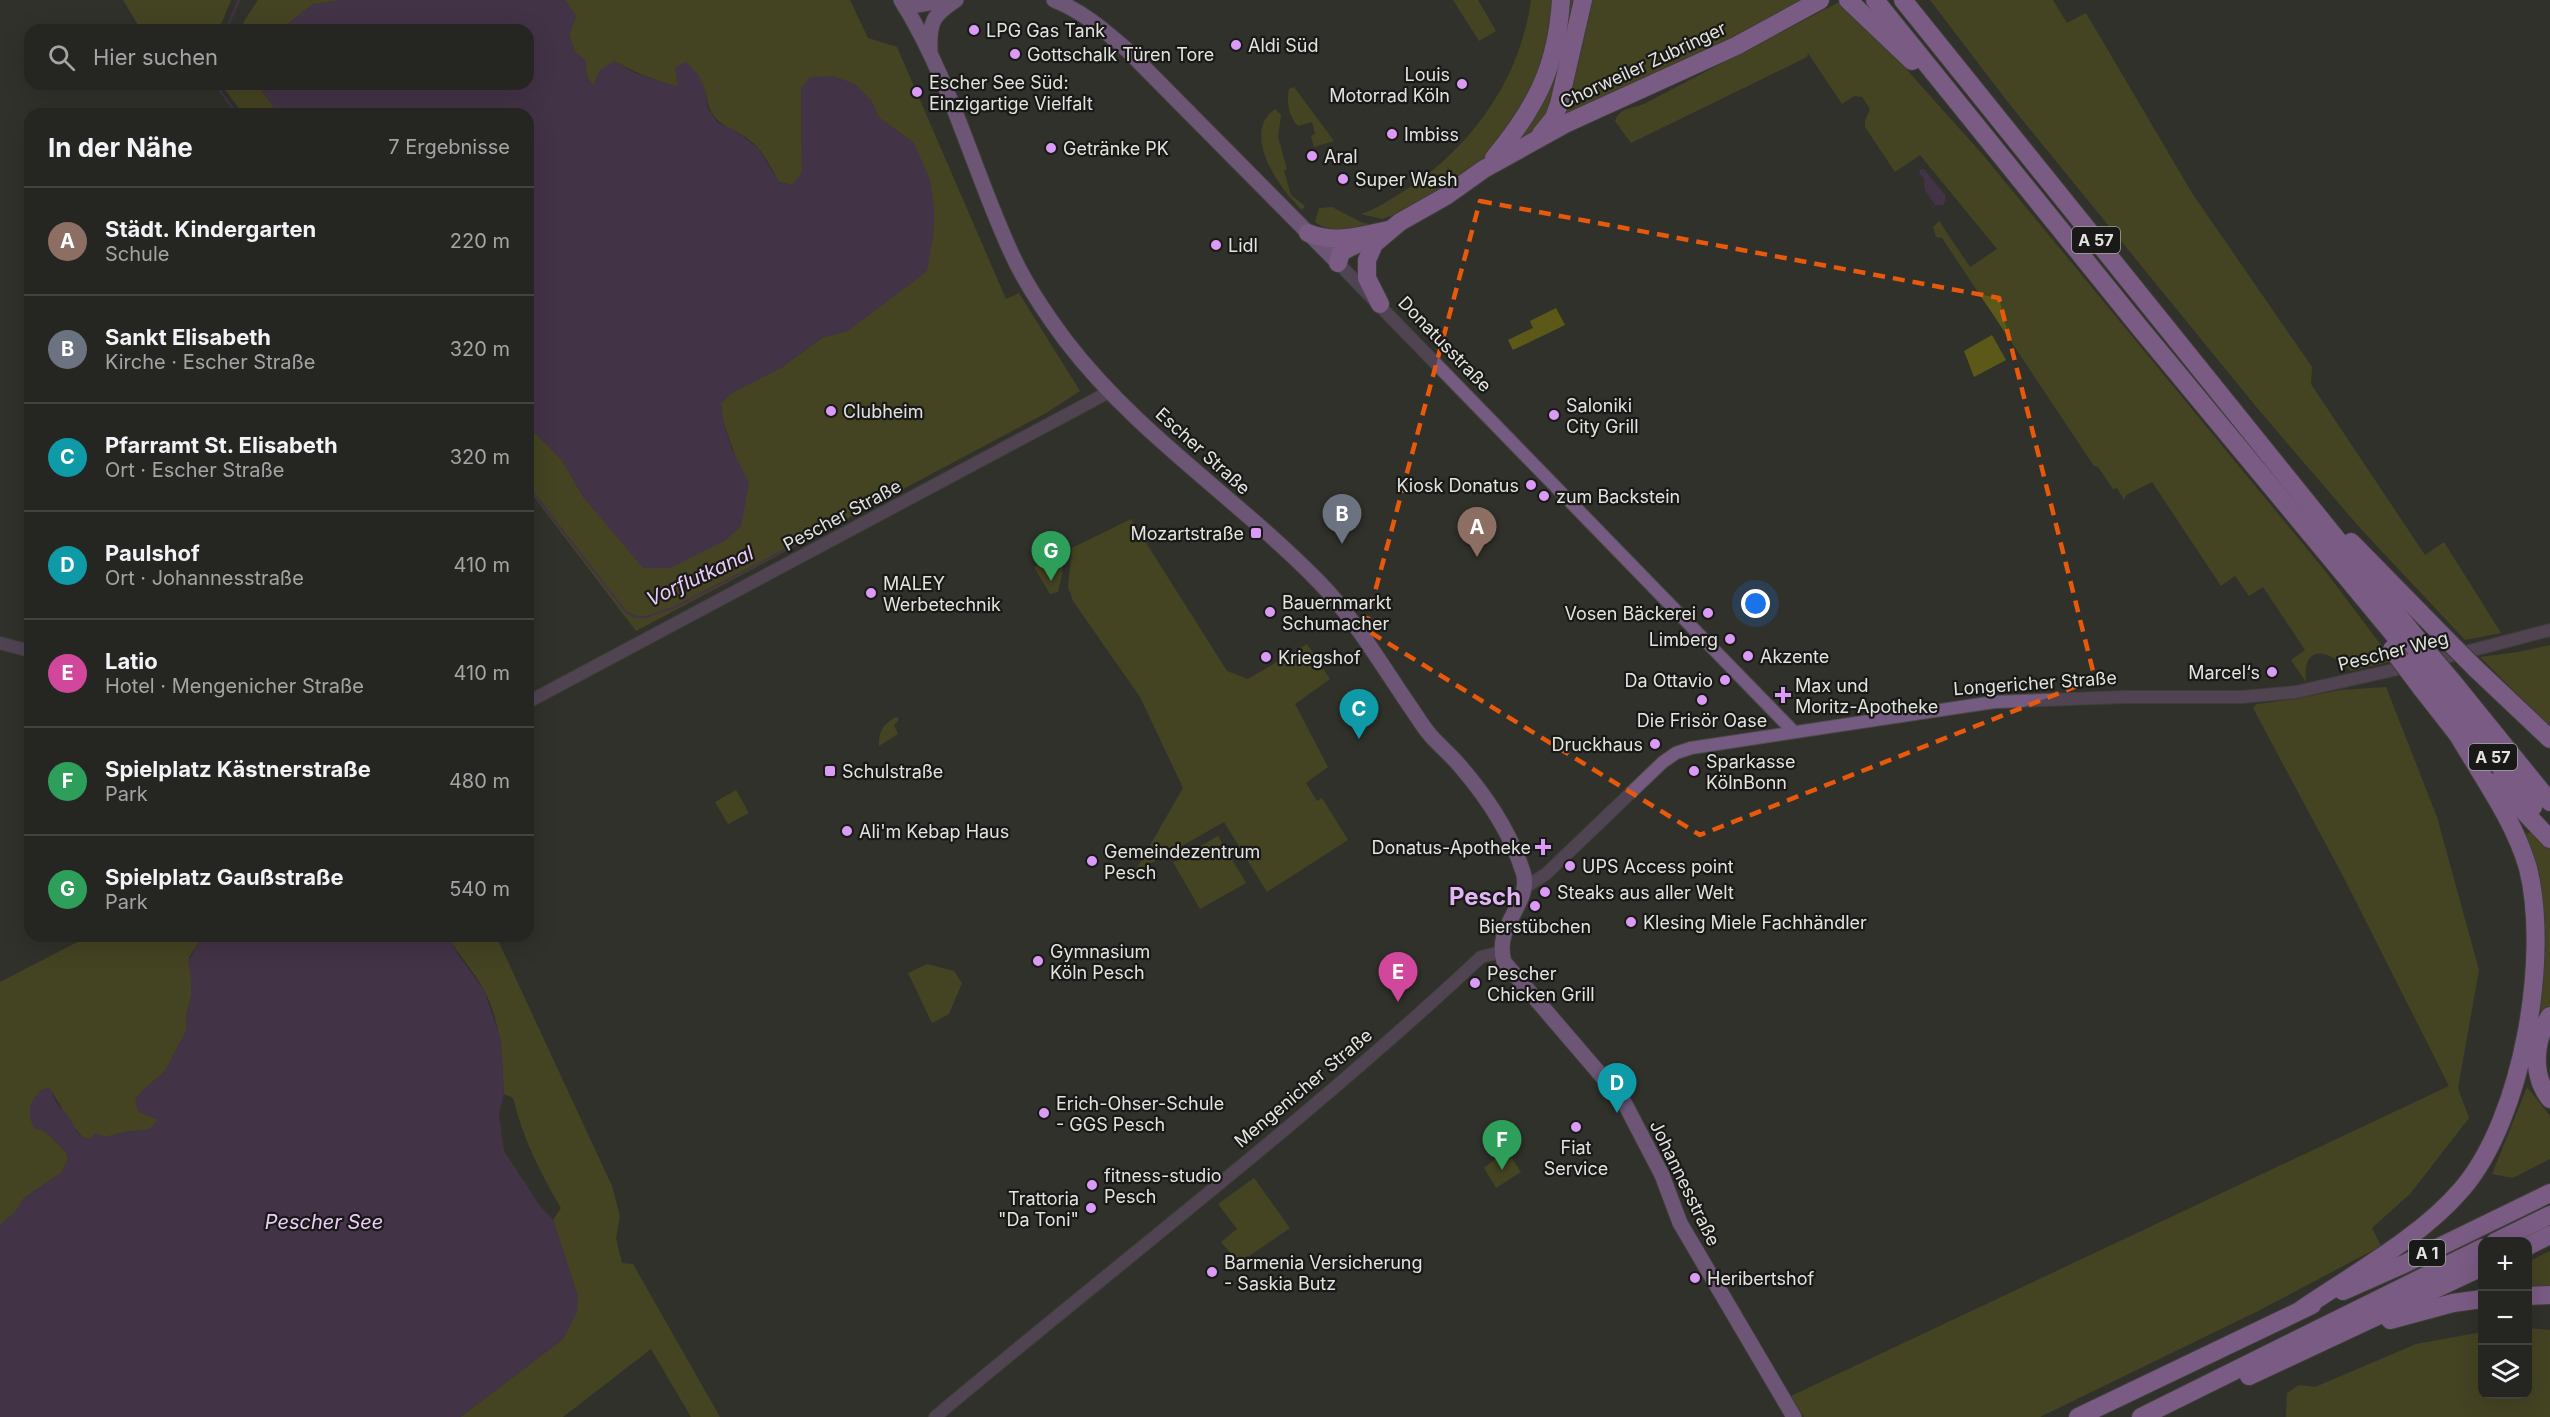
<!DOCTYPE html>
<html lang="de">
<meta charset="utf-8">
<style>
:root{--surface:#252521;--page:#31312e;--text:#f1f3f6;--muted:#a3a5a5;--line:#42423f;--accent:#db2777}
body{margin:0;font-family:Inter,sans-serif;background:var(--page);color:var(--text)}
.controls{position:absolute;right:18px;bottom:18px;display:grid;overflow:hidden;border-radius:12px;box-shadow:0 6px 24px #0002}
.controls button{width:54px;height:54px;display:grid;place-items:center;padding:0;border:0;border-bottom:2px solid var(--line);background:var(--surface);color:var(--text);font:30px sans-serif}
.you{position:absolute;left:1756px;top:604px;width:21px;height:21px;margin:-15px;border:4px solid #fff;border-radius:50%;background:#1a73e8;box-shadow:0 0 0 9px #1a73e833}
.badge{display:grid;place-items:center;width:39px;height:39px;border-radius:50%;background:var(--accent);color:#fff;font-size:20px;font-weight:700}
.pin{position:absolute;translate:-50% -50px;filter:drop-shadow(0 2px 3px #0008)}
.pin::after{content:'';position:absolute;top:32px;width:21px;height:18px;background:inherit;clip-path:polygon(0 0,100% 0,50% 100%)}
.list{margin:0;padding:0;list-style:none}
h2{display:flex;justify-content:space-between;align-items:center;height:78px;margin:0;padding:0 24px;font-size:26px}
h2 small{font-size:20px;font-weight:400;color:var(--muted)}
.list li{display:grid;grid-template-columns:39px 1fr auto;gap:18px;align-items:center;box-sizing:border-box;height:108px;padding:0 24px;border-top:2px solid var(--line)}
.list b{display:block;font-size:22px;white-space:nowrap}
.list p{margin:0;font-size:20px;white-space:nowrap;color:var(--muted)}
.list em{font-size:20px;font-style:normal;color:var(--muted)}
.icon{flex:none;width:33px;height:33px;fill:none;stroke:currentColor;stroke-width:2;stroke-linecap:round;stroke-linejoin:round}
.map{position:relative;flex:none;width:2550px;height:1417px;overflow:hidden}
.search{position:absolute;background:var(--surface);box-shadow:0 6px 24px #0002;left:24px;top:24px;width:510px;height:66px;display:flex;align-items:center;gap:15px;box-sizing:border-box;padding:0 21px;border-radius:18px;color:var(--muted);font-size:22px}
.panel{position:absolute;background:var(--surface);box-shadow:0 6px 24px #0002;left:24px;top:108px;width:510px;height:834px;border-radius:18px}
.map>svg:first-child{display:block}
.green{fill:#5c5918}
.water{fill:#583567}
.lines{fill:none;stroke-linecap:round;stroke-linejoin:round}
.stream{stroke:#583567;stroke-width:2}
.minor-casing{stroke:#4d4d49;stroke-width:14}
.major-casing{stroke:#4d4d49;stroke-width:17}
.highway-casing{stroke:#4d4d49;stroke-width:20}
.minor{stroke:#755a81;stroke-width:12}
.major{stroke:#b780d0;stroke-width:15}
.highway{stroke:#d28fef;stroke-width:18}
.highway-bridge-casing{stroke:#4d4d49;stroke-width:20;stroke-linecap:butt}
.highway-bridge{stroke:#d28fef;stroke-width:18}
.marked{fill:none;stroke:#e8590c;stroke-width:4.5;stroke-dasharray:12 8;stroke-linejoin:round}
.poi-dot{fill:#da9af6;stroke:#191917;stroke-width:2}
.labels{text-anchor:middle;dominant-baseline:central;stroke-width:4.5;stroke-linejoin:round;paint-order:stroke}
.shield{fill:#191917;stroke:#a6a6a4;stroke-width:1.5}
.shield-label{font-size:16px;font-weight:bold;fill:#e3e3e0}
.poi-label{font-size:18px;fill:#e3e3e0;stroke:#191917;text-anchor:start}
.street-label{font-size:18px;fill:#e3e3e0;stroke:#191917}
.water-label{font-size:20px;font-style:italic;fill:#ebcbfa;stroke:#191917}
.district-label{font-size:24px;font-weight:bold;fill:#e2b6f6;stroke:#191917}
</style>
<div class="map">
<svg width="2550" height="1417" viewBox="0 0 2550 1417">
<rect width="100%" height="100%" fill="#31312c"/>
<!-- green -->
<g class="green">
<polygon points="123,0 231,0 220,27 214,30 141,30"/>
<polygon points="258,0 344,0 313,4 280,30 242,30 244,21"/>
<path d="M565,0H850L868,38L897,47L1006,299L1019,293L1080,391L1046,413L636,631L528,489V426L562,460L584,498L703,550L726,540L738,464L723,421L721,403L732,393L782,367L823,337L848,331L914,143L879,118L871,100L801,89L802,172L793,185L779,182C773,171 767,159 759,149C738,124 710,132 706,93C673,87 643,77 614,61L593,86L587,76L585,60L575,52L569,34L576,16Z"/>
<polygon points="1453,0 1478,0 1496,31 1479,41"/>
<path d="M1531,0H1557L1545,69L1497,148L1446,188L1398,213L1382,219L1361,214C1374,210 1386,202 1398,195C1468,152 1520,82 1531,0Z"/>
<polygon points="1564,0 1579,0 1557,97 1536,133 1512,143"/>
<polygon points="1586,0 1810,0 1735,40 1555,123"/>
<polygon points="1930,0 2053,0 2067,23 2086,13 2192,193 2312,367 2311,384 2425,555 2444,542 2501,633 2465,640 2360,528 2258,409 2007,101"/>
<path d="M1839,2L1890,51L1983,155L2326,572L2393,661L2351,671C2331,652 2302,640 2306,682L2291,660L2305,650L2263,587L2249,596L2235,576L2221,586L2152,482L2126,495L2124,500L2117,488L2113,489L2098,467L2094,466L1942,238L1936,237L1933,227L1939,221L1970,267L1997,249L1920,155L1895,172L1865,127V121L1870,109L1862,97L1854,96L1842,104L1808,53L1807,57L1631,143L1615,121C1620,107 1632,109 1644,104Z"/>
<polygon points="221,84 257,84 279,114 243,114"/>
<path d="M1294,87L1334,141L1314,147L1311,136L1315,134L1312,122L1298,126C1289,118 1286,100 1289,89Z"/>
<path d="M1275,109L1281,115L1278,137L1287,169L1284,171L1291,195L1305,206L1302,210C1280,189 1240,134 1275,109Z"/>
<path d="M1332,207L1363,223L1375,225C1354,228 1334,236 1315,222L1319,208Z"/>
<polygon points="1556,308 1565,325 1513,350 1508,340 1533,328 1530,321"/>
<polygon points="1992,335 2006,360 1974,377 1964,351"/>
<polygon points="1131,519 1227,671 1248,679 1307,644 1330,679 1295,704 1328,767 1306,783 1317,801 1322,798 1348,840 1267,892 1224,822 1134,873 1183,788 1140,697 1073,601 1068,587 1072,548"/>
<path d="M1060,553C1066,566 1061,578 1058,592L1050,594L1034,567Z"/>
<polygon points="2550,645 2550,727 2480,657 2518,652"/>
<polygon points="2386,687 2437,817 2479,970 2458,1088 2469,1118 2410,1194 2372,1228 2381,1246 2258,1311 2040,1417 1804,1417 1791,1396 2449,1086 2344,878 2253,708 2257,704 2296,699 2340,690"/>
<path d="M897,717L899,720L894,725L898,734L879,746C878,732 884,722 897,717Z"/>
<polygon points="736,790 749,813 728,824 715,802"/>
<polygon points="2514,817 2527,834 2535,828 2550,846 2550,1006 2534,1036 2539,998"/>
<polygon points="1218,836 1246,883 1200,909 1173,862"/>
<path d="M89,936H203L189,957L191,978V997L186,1016L187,1029L165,1071L137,1096L139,1111L158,1120C155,1123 152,1128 148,1130C141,1132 132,1131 125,1132C115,1134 93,1142 84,1138C79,1136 55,1099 53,1092L34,1128L44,1131L52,1138L66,1152L68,1159L62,1172L24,1198L16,1211L0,1225V982Z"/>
<path d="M448,936H496L612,1186L620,1216L616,1238L622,1263L633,1264L720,1417H691L651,1349L563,1417H460L563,1339L578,1297L553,1220L561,1208C540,1173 523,1138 513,1098L504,1094C502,1058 501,1022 484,990C474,971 458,955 448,936Z"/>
<polygon points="927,964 954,971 962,983 949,1014 932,1023 908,973"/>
<polygon points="2527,1087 2550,1116 2550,1159 2513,1178 2492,1174"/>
<polygon points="1506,1150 1521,1172 1496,1188 1484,1168"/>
<polygon points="1254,1178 1290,1228 1239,1263 1221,1242 1237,1229 1218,1204"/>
<polygon points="2550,1251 2550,1288 2528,1289 2528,1262"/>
<polygon points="2528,1328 2550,1330 2550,1417 2286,1417 2287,1393 2299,1385 2315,1387 2416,1344 2482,1332 2482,1394 2528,1394"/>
</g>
<!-- water -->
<g class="water">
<polygon points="344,0 565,0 576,16 569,34 575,52 585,60 587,76 593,86 600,70 614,61 635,73 678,87 675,67 686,62 699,76 706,93 707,107 718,123 733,129 758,148 779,182 792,185 802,172 801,89 810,77 833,76 855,84 871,100 879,118 914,143 930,180 934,208 934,230 927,271 848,331 823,337 782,367 732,393 721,403 723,421 731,447 749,483 741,526 726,540 671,568 643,568 584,498 562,460 528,426 528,114 279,114 257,84 528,84 528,30 280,30 313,4"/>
<polygon points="1921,169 1924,169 1945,195 1946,200 1943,205 1935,205 1925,190 1924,179 1919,173"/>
<path d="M203,936H448L459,956L484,990L501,1040L504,1094L499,1114L504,1151L540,1206L553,1220L578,1297L577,1312L563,1339L460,1417H0V1225L16,1211L24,1198L62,1172L68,1159L66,1152L52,1138L44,1131L34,1128C26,1111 29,1103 41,1090L49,1088C54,1093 54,1100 58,1105C61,1109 65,1111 68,1116C75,1126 76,1138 90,1139L95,1133L107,1137L123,1132L149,1129L158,1120L139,1112L135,1102L137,1096L165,1071L187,1029L186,1016L191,997V978L188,961Z"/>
</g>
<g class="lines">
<!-- stream -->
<g class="stream">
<polyline points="226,30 239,0"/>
<polyline points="215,84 237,114"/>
<polyline points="528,486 626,612 636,617 646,617 675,607 816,534 828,523"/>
</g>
<!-- minor casing -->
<g class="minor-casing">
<g id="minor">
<polyline points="1338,263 1794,732"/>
<polyline points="0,643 30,651"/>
<polyline points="2431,661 2550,630"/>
<polyline points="528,702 1109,392"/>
<polyline points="1524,888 1546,874 1663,762 1676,753 1691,748 1994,702 2123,697 2242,697 2296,692 2411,666"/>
<path d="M935,1417C1117,1264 1308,1119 1481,957L1501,952"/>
</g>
</g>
<!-- major casing -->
<g class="major-casing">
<g id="major">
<path d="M901,0C950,78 972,167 1010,250C1024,282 1045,313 1066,341C1137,434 1238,499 1319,582C1354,618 1379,661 1407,702C1415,713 1422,726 1431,736C1440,746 1451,755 1460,766C1486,796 1511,834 1523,872C1533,903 1493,924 1504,962L1624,1102L1662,1175L1680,1223L1794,1417"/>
<path d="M1054,0C1082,11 1104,30 1127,50L1338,263"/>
<polyline points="905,7 947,0"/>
<path d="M930,50C929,22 933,15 956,0"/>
</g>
</g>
<!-- highway casing -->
<g class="highway-casing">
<g id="highway">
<polyline points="1848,0 1912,61"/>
<polyline points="1875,0 2140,328 2410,654"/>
<polyline points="1903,0 2426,650"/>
<polyline points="1541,134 1554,118 1559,104 1583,0"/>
<path d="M1494,158C1536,107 1557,67 1561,0"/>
<path d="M1308,233C1335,244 1360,236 1388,230"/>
<polyline points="1338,263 1341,252 1361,242"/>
<polyline points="1380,304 1367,278 1367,260 1374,244 1400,222 1446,196 1484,169 1567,123 1736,46 1820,0"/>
<polyline points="2351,542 2450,643"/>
<polyline points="2475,668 2550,739"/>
<polyline points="2452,681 2550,802"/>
<polyline points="2436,687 2533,807"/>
<polyline points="2422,689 2465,744"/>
<polyline points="2496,782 2550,839"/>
<path d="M2550,1016C2534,1040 2531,1075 2550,1099"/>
<polyline points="2495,1242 2550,1215"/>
<polyline points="2528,1246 2550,1235"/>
<polyline points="2343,1291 2404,1264 2550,1193"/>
<polyline points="2528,1296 2550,1295"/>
<path d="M2302,1309C2355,1273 2421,1237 2462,1189C2523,1118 2550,957 2528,868C2514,820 2483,778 2458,735"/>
<polyline points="2390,1320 2453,1303 2482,1299"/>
<polyline points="2249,1376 2482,1267"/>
<polyline points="2078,1417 2312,1305"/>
<polyline points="2141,1417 2482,1248"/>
</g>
</g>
<!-- minor -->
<use href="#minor" class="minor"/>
<!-- major -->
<use href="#major" class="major"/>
<!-- highway -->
<use href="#highway" class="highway"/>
<!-- highway-bridge casing -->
<g class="highway-bridge-casing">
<g id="highway-bridge">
<polyline points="2450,643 2475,668"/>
<polyline points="2392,649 2422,689"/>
<polyline points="2426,650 2452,681"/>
<polyline points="2415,660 2436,687"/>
</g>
</g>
<!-- highway-bridge -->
<use href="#highway-bridge" class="highway-bridge"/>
</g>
<!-- marked area -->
<path d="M0 0H2550V1417H0ZM1480,201L1999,298L2095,679L1700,835L1365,629Z" fill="#31312c" fill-opacity=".55" fill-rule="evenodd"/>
<path class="marked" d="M1480,201L1999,298L2095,679L1700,835L1365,629Z"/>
<!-- markers -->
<g class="poi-dot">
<circle cx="974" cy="30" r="6"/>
<circle cx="1236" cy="45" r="6"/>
<circle cx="1015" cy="54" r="6"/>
<circle cx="1462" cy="84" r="6"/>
<circle cx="917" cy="92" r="6"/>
<circle cx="1392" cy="134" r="6"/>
<circle cx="1051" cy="148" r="6"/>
<circle cx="1312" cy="156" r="6"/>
<circle cx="1343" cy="179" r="6"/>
<circle cx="1216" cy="245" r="6"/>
<circle cx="831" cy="411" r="6"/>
<circle cx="1554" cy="415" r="6"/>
<circle cx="1531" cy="485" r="6"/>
<circle cx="1544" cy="496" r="6"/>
<rect x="1250" y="527" width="12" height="12" rx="3"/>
<circle cx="871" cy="593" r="6"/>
<circle cx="1270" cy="612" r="6"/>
<circle cx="1708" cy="613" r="6"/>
<circle cx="1730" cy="639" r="6"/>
<circle cx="1748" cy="656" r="6"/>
<circle cx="1266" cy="657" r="6"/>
<circle cx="2272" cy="672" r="6"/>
<circle cx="1725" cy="680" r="6"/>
<path d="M1780 686h6v6h6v6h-6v6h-6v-6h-6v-6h6z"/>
<circle cx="1702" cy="700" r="6"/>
<circle cx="1655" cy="744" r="6"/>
<rect x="824" y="765" width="12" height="12" rx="3"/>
<circle cx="1694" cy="771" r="6"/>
<circle cx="847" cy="831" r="6"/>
<path d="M1540 838h6v6h6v6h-6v6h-6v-6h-6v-6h6z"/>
<circle cx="1092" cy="861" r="6"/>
<circle cx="1570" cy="866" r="6"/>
<circle cx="1545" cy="892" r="6"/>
<circle cx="1535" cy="906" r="6"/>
<circle cx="1631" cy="922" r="6"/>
<circle cx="1038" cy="961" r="6"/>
<circle cx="1475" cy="983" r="6"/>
<circle cx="1044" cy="1113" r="6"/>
<circle cx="1576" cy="1127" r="6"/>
<circle cx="1092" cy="1185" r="6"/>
<circle cx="1091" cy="1208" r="6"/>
<circle cx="1212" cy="1272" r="6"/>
<circle cx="1695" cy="1278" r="6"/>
</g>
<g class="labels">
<!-- shield labels -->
<g class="shield">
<rect x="2072" y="227" width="48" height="26" rx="4.5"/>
<rect x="2469" y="744" width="48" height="26" rx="4.5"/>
<rect x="2409" y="1240" width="36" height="26" rx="4.5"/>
</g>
<g class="shield-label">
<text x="2096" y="240">A 57</text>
<text x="2493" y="757">A 57</text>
<text x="2427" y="1253">A 1</text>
</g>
<!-- poi labels -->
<g class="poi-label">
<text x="986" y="30">LPG Gas Tank</text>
<text x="1248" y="45">Aldi Süd</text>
<text x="1027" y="54">Gottschalk Türen Tore</text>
<text x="1450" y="74" text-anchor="end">Louis<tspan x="1450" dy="21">Motorrad Köln</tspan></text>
<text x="929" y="82">Escher See Süd:<tspan x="929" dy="21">Einzigartige Vielfalt</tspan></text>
<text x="1404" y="134">Imbiss</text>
<text x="1063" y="148">Getränke PK</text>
<text x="1324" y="156">Aral</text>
<text x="1355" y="179">Super Wash</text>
<text x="1228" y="245">Lidl</text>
<text x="1566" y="405">Saloniki<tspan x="1566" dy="21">City Grill</tspan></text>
<text x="843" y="411">Clubheim</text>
<text x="1519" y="485" text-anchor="end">Kiosk Donatus</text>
<text x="1556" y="496">zum Backstein</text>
<text x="1244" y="533" text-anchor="end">Mozartstraße</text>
<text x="883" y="583">MALEY<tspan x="883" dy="21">Werbetechnik</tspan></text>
<text x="1282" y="602">Bauernmarkt<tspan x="1282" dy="21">Schumacher</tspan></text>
<text x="1696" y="613" text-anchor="end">Vosen Bäckerei</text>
<text x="1718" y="639" text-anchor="end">Limberg</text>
<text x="1760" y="656">Akzente</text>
<text x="1278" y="657">Kriegshof</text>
<text x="2260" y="672" text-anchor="end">Marcel‘s</text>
<text x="1713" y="680" text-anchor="end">Da Ottavio</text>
<text x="1795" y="685">Max und<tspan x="1795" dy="21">Moritz-Apotheke</tspan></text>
<text x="1702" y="720" text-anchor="middle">Die Frisör Oase</text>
<text x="1643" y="744" text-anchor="end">Druckhaus</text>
<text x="1706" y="761">Sparkasse<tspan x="1706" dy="21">KölnBonn</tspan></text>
<text x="842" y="771">Schulstraße</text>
<text x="859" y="831">Ali'm Kebap Haus</text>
<text x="1531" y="847" text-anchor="end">Donatus-Apotheke</text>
<text x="1104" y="851">Gemeindezentrum<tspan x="1104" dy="21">Pesch</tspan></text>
<text x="1582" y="866">UPS Access point</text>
<text x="1557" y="892">Steaks aus aller Welt</text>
<text x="1643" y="922">Klesing Miele Fachhändler</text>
<text x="1535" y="926" text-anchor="middle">Bierstübchen</text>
<text x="1050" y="951">Gymnasium<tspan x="1050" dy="21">Köln Pesch</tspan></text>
<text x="1487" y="973">Pescher<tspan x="1487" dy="21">Chicken Grill</tspan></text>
<text x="1056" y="1103">Erich-Ohser-Schule<tspan x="1056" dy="21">- GGS Pesch</tspan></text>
<text x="1576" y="1147" text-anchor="middle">Fiat<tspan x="1576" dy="21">Service</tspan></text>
<text x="1104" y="1175">fitness-studio<tspan x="1104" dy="21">Pesch</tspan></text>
<text x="1079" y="1198" text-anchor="end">Trattoria<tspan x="1079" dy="21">"Da Toni"</tspan></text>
<text x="1224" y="1262">Barmenia Versicherung<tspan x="1224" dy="21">- Saskia Butz</tspan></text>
<text x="1707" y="1278">Heribertshof</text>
</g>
<!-- street labels -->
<g class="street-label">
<text transform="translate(1643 65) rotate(-25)">Chorweiler Zubringer</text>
<text transform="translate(1445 344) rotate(46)">Donatusstraße</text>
<text transform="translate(1203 451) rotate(42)">Escher Straße</text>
<text transform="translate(842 515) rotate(-28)">Pescher Straße</text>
<text transform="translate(2393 651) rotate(-14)">Pescher Weg</text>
<text transform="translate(2035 683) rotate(-4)">Longericher Straße</text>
<text transform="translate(1303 1088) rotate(-40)">Mengenicher Straße</text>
<text transform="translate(1685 1183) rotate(64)">Johannesstraße</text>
</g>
<!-- water labels -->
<g class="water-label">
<text transform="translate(700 576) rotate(-25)">Vorflutkanal</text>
<text x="324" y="1222">Pescher See</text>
</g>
<!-- district labels -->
<g class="district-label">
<text x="1485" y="896">Pesch</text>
</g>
</g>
</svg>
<div class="controls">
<button>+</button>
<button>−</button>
<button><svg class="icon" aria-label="layers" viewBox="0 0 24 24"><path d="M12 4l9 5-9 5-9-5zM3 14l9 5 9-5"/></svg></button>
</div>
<div class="you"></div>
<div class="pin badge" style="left:1477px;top:557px;background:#8d6e63">A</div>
<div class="pin badge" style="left:1342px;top:544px;background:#6b7280">B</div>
<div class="pin badge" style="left:1359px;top:739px;background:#0f9aa8">C</div>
<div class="pin badge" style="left:1617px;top:1113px;background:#0f9aa8">D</div>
<div class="pin badge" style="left:1398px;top:1002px;background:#d1479c">E</div>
<div class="pin badge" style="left:1502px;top:1170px;background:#2e9e5b">F</div>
<div class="pin badge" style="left:1051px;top:581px;background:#2e9e5b">G</div>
<div class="search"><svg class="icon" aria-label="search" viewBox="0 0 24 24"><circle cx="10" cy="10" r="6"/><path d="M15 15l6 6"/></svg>Hier suchen</div>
<section class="panel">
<h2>In der Nähe<small>7 Ergebnisse</small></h2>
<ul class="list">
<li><span class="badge" style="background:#8d6e63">A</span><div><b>Städt. Kindergarten</b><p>Schule</p></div><em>220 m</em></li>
<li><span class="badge" style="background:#6b7280">B</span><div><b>Sankt Elisabeth</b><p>Kirche · Escher Straße</p></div><em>320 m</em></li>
<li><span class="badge" style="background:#0f9aa8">C</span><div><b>Pfarramt St. Elisabeth</b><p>Ort · Escher Straße</p></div><em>320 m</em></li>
<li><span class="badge" style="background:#0f9aa8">D</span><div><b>Paulshof</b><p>Ort · Johannesstraße</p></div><em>410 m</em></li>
<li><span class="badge" style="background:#d1479c">E</span><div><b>Latio</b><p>Hotel · Mengenicher Straße</p></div><em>410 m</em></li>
<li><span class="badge" style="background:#2e9e5b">F</span><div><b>Spielplatz Kästnerstraße</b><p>Park</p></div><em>480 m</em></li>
<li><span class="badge" style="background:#2e9e5b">G</span><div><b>Spielplatz Gaußstraße</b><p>Park</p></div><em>540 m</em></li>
</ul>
</section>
</div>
